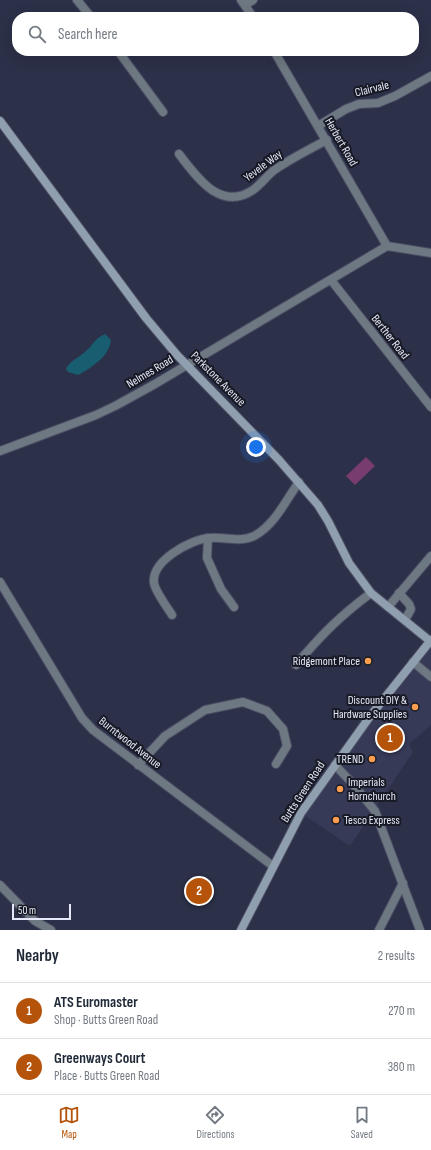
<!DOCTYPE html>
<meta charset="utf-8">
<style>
:root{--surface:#fff;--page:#f2f2f3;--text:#1f2937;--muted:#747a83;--line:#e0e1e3;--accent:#b45309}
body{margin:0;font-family:"Sofia Sans Condensed",sans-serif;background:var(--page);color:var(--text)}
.scale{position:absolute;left:12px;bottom:10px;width:59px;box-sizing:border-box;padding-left:4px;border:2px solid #e5e8f8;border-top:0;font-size:11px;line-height:14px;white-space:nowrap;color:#e5e8f8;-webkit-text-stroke:3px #171924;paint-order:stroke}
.you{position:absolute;left:256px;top:447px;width:14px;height:14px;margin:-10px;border:3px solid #fff;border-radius:50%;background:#1a73e8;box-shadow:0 0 0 6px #1a73e833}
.badge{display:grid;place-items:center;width:26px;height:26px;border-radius:50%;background:var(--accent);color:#fff;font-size:13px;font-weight:700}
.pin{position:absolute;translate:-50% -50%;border:2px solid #fff;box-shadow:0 1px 4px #0006}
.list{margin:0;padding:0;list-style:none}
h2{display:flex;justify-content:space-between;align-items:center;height:52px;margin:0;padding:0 16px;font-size:17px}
h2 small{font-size:13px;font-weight:400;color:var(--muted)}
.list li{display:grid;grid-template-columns:26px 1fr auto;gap:12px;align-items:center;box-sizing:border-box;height:56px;padding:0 16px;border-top:1px solid var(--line)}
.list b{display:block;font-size:15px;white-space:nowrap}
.list p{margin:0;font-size:13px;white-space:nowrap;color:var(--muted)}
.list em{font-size:13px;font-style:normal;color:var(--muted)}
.icon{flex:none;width:22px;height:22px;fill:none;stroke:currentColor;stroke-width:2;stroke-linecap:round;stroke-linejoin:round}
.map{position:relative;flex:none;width:431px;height:930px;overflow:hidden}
.search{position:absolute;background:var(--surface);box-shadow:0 4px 16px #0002;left:12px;right:12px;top:12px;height:44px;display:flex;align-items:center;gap:10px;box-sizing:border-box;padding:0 14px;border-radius:16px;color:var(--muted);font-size:15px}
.sheet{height:164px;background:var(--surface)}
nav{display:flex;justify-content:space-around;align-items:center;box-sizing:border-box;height:56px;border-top:1px solid var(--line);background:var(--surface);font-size:11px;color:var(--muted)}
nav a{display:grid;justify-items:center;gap:2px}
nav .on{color:var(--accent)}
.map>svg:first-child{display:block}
.built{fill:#363a57}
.green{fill:#793c6f}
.water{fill:#185d70}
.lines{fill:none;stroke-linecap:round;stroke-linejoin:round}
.street-casing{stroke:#4a4d64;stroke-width:10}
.secondary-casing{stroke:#4a4d64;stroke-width:10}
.street{stroke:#6e7882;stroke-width:8}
.secondary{stroke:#909faf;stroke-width:8}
.poi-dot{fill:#fb9e51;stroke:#171924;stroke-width:1.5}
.labels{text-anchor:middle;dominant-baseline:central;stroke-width:4;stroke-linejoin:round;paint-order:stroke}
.street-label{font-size:12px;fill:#e5e8f8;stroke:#171924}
.poi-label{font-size:12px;fill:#e5e8f8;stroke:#171924;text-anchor:end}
</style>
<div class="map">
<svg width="431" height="930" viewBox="0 0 431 930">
<rect width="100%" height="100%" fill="#2c3048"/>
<!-- built -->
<polygon class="built" points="431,641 431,725 409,744 413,752 350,846 301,813"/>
<!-- green -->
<polygon class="green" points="366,457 375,466 355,485 346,476"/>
<!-- water -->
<path class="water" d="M105,334L111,340C109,357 91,368 78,375L68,372L66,369C70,360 79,358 86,351C93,345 95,338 105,334Z"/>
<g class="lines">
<!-- street casing -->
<g class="street-casing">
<g id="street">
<polyline points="77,0 91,17"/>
<polyline points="241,0 253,17"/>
<polyline points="245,5 253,0"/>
<polyline points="118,51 163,112"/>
<polyline points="274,51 387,246"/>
<polyline points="318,126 346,109 359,104 378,103 395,96 431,76"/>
<path d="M179,154C197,177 220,212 253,190C260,185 266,177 273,171C290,159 308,150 327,140"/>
<polyline points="387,246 431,253"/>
<polyline points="331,280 431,407"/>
<polyline points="0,451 96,415 115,406 155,384 387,246"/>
<polyline points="208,538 207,558 221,589 234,607"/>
<polyline points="0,582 82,718 93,730 273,866"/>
<polyline points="399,593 409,604 411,609 405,620"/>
<polyline points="388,607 431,556"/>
<path d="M172,615C167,607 155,591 154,583C151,561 190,540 208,538C223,536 240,543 254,536C274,526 286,500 299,482"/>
<polyline points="413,662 431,677"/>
<path d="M296,665C320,636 341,615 371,593"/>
<polyline points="138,765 165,736 205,710 243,702 267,711 283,729 287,746 276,764"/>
<polyline points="335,765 352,783 375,811 420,930"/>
<polyline points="0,885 35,921 51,930"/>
<polyline points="379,930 403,883"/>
</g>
</g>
<!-- secondary casing -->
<g class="secondary-casing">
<g id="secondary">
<polyline points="0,121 146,318 177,355 279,460 318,505 328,521 349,563 371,593 430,641"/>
<polyline points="241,930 301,813 371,715 431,640"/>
</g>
</g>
<!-- street -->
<use href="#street" class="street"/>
<!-- secondary -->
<use href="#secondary" class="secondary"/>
</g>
<!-- markers -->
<g class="poi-dot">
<circle cx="368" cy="661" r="4"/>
<circle cx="415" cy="707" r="4"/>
<circle cx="372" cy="759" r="4"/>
<circle cx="340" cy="789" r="4"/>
<circle cx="336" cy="820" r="4"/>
</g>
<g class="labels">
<!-- street labels -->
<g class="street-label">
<text transform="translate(372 89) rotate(-14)">Clairvale</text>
<text transform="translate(341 142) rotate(60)">Herbert Road</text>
<text transform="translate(263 166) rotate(-37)">Yevele Way</text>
<text transform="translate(390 337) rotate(52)">Berther Road</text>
<text transform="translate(150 372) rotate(-31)">Nelmes Road</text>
<text transform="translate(218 379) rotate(45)">Parkstone Avenue</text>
<text transform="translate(130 743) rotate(38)">Burntwood Avenue</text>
<text transform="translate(303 792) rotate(-57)">Butts Green Road</text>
</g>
<!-- poi labels -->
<g class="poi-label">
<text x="360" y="661">Ridgemont Place</text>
<text x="407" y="700">Discount DIY &amp;<tspan x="407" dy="14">Hardware Supplies</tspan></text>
<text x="364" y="759">TREND</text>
<text x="348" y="782" text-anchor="start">Imperials<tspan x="348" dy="14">Hornchurch</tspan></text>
<text x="344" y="820" text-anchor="start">Tesco Express</text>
</g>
</g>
</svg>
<div class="scale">50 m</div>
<div class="you"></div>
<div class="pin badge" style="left:390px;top:738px">1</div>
<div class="pin badge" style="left:199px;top:891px">2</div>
<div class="search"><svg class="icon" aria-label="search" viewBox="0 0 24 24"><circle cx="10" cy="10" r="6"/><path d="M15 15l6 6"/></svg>Search here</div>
</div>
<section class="sheet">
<h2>Nearby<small>2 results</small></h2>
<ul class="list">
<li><span class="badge">1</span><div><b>ATS Euromaster</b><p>Shop · Butts Green Road</p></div><em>270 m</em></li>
<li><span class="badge">2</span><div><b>Greenways Court</b><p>Place · Butts Green Road</p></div><em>380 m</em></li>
</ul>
</section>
<nav>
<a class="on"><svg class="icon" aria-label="map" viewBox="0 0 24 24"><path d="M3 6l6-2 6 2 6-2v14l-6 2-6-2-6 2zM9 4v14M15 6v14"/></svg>Map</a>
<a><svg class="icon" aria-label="directions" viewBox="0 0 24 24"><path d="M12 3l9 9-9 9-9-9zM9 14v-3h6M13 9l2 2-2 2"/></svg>Directions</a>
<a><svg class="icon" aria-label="saved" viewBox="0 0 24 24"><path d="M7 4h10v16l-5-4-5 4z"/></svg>Saved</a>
</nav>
